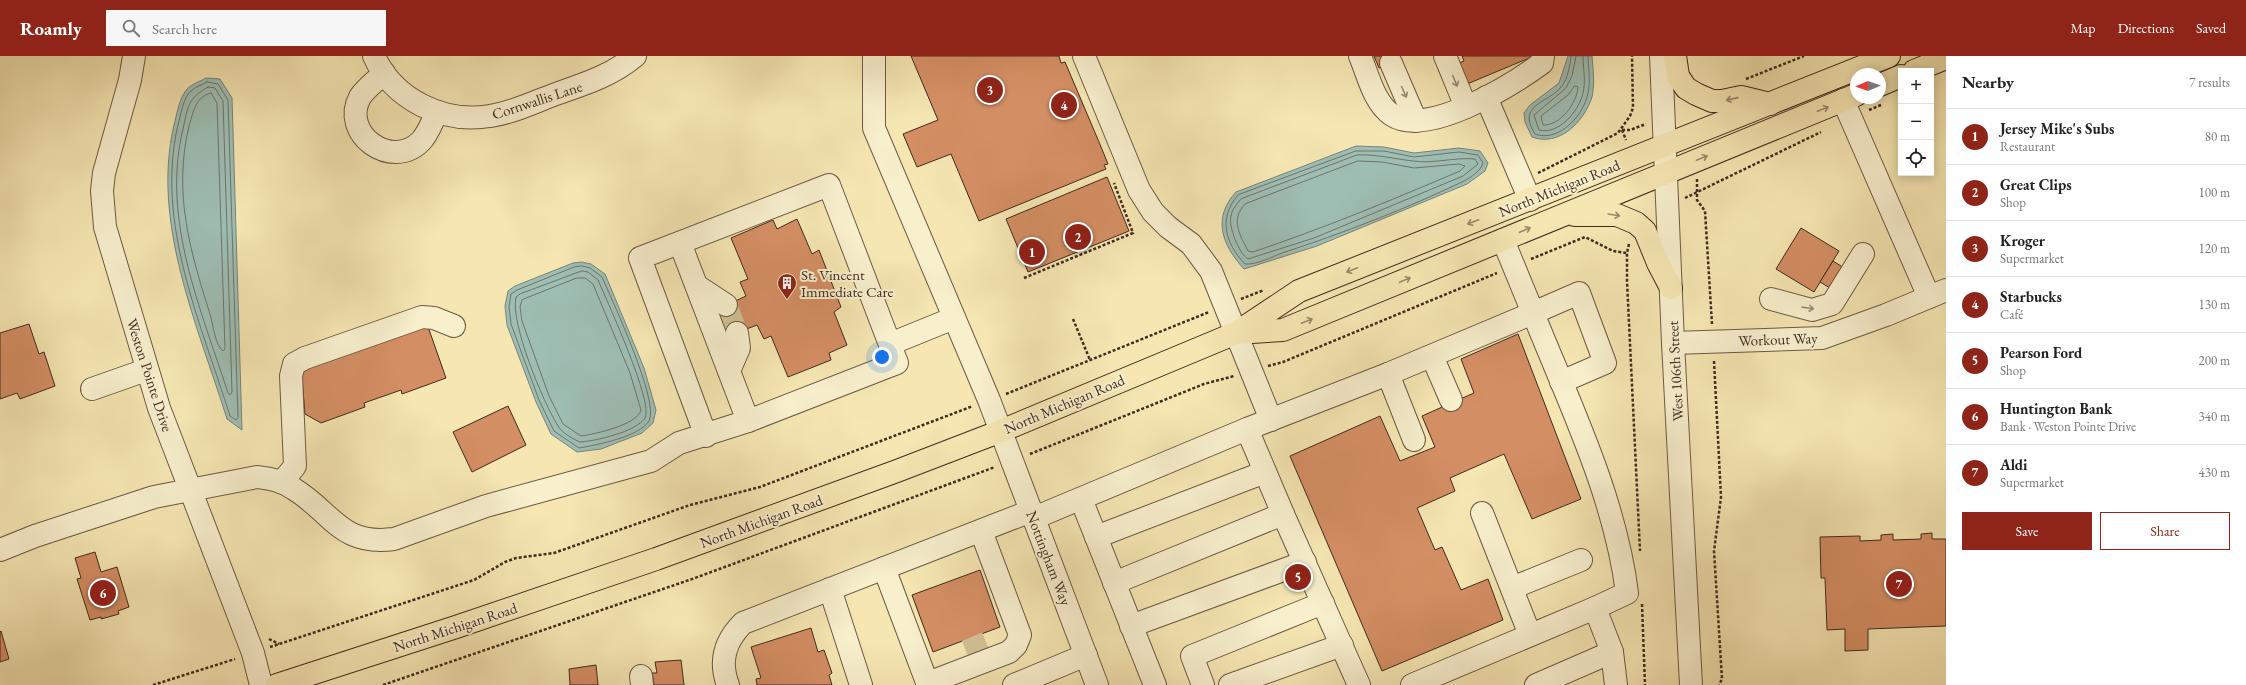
<!DOCTYPE html>
<meta charset="utf-8">
<style>
:root{--surface:#fff;--page:#f6f6f6;--text:#222;--muted:#767676;--line:#e0e0e0;--accent:#8f2418}
body{margin:0;font-family:"EB Garamond",serif;background:var(--page);color:var(--text)}
.controls{position:absolute;right:12px;top:12px;display:grid;overflow:hidden;border-radius:0px;box-shadow:0 2px 10px #0003}
.controls button{width:36px;height:36px;display:grid;place-items:center;padding:0;border:0;border-bottom:1px solid var(--line);background:var(--surface);color:var(--text);font:20px sans-serif}
.compass{position:absolute;left:1850px;top:12px;width:36px;height:36px;border-radius:50%;background:var(--surface);box-shadow:0 2px 10px #0003;rotate:268deg}
.you{position:absolute;left:882px;top:301px;width:14px;height:14px;margin:-10px;border:3px solid #fff;border-radius:50%;background:#1a73e8;box-shadow:0 0 0 6px #1a73e833}
.badge{display:grid;place-items:center;width:26px;height:26px;border-radius:50%;background:var(--accent);color:#fff;font-size:13px;font-weight:700}
.pin{position:absolute;translate:-50% -50%;border:2px solid #fff;box-shadow:0 1px 4px #0006}
.list{margin:0;padding:0;list-style:none}
h2{display:flex;justify-content:space-between;align-items:center;height:52px;margin:0;padding:0 16px;font-size:17px}
h2 small{font-size:13px;font-weight:400;color:var(--muted)}
.list li{display:grid;grid-template-columns:26px 1fr auto;gap:12px;align-items:center;box-sizing:border-box;height:56px;padding:0 16px;border-top:1px solid var(--line)}
.list b{display:block;font-size:15px;white-space:nowrap}
.list p{margin:0;font-size:13px;white-space:nowrap;color:var(--muted)}
.list em{font-size:13px;font-style:normal;color:var(--muted)}
.actions{display:flex;gap:8px;padding:12px 16px}
.actions a{flex:1;padding:9px 0;border:1px solid var(--accent);border-radius:0px;text-align:center;font-size:14px;color:var(--accent)}
.actions .main{background:var(--accent);color:#fff}
.icon{flex:none;width:22px;height:22px;fill:none;stroke:currentColor;stroke-width:2;stroke-linecap:round;stroke-linejoin:round}
.map{position:relative;flex:none;width:1946px;height:629px;overflow:hidden}
header{display:flex;align-items:center;gap:24px;box-sizing:border-box;height:56px;padding:0 20px;background:var(--accent);color:#fff}
header strong{font-size:19px}
nav{display:flex;gap:22px;margin-inline-start:auto;font-size:14px}
.search{width:280px;height:36px;background:var(--page);display:flex;align-items:center;gap:10px;box-sizing:border-box;padding:0 14px;border-radius:0px;color:var(--muted);font-size:15px}
main{display:flex}
aside{flex:1;background:var(--surface)}
.map>svg:first-child{display:block}
.water{fill:#9ebeb4;stroke:#788379}
.lines{fill:none;stroke-linecap:round;stroke-linejoin:round}
.shore{stroke:#6f746a;stroke-width:1}
.building{fill:#d48e63;stroke:#402a20}
.minor-tunnel{stroke:#d1c095;stroke-width:22;stroke-dasharray:22 11;stroke-linecap:butt}
.minor-casing{stroke:#6d5944;stroke-width:24}
.major-casing{stroke:#402a20;stroke-width:24}
.path{stroke:#402a20;stroke-width:2.5;stroke-dasharray:3 2;stroke-linecap:butt}
.minor{stroke:#f8efcd;stroke-width:22}
.major{stroke:#f5e6b2;stroke-width:22}
.oneway{stroke:#9c8c76}
.oneway2{stroke:#9a8869}
.labels{text-anchor:middle;dominant-baseline:central;stroke-width:4;stroke-linejoin:round;paint-order:stroke}
.street-label{font-size:15px;fill:#402a20;stroke:#f8efcd}
.poi-label{font-size:15px;fill:#402a20;stroke:#f8efcd;text-anchor:start}
</style>
<header>
<strong>Roamly</strong>
<div class="search"><svg class="icon" aria-label="search" viewBox="0 0 24 24"><circle cx="10" cy="10" r="6"/><path d="M15 15l6 6"/></svg>Search here</div>
<nav><a>Map</a><a>Directions</a><a>Saved</a></nav>
</header>
<main>
<div class="map">
<svg width="1946" height="629" viewBox="0 0 1946 629">
<rect width="100%" height="100%" fill="#f5e6b2"/>
<filter id="stains"><feTurbulence type="fractalNoise" baseFrequency=".005" numOctaves="4"/><feColorMatrix values="0 0 0 0 .2 0 0 0 0 .09 0 0 0 0 .02 0 0 0 .5 -.17"/></filter>
<radialGradient id="worn" r=".72"><stop offset=".6" stop-color="#630" stop-opacity="0"/><stop offset="1" stop-color="#630" stop-opacity=".3"/></radialGradient>
<!-- water -->
<g class="water">
<path d="M1568,0H1592C1593,13 1595,28 1592,41C1584,66 1559,91 1532,81L1525,66L1524,57L1530,49L1559,27Z"/>
<path d="M206,22L220,23L232,42L242,374L227,363C198,270 151,167 174,69C177,58 179,41 188,32C192,28 201,25 206,22Z"/>
<path d="M1356,90L1384,91L1414,97L1459,92L1480,95L1488,107L1485,115L1467,128L1317,190L1244,213C1222,189 1212,162 1236,136Z"/>
<polygon points="582,206 591,208 605,218 644,312 656,354 653,367 642,377 601,393 577,396 551,378 536,346 507,269 505,250 508,235 515,230 573,207"/>
</g>
<g class="lines">
<!-- shore -->
<g class="shore">
<path d="M1571,0C1570,9 1568,22 1562,30C1548,48 1516,48 1535,78C1559,87 1584,59 1588,37C1591,25 1588,12 1588,0"/>
<path d="M1576,0L1572,20L1566,32L1534,59L1539,74C1559,79 1579,55 1583,37C1586,25 1583,12 1583,0"/>
<path d="M207,26L218,28L228,44L238,362L236,364L230,360C201,267 155,167 178,69C181,58 183,42 191,35C195,31 202,29 207,26Z"/>
<path d="M1575,30L1578,31C1577,47 1560,70 1543,69L1541,60L1568,39Z"/>
<path d="M208,31L215,32L223,45L232,336L230,339L228,337C201,253 161,163 183,73C188,51 187,43 208,31Z"/>
<path d="M211,37L217,47L225,293L223,295C215,289 213,268 210,258C190,195 173,137 189,70C193,57 195,41 211,37Z"/>
<path d="M1356,95H1384L1414,101L1459,96L1478,99L1483,107C1481,115 1471,121 1464,125C1408,152 1341,178 1282,197C1272,201 1256,209 1245,208C1225,187 1218,162 1238,139Z"/>
<path d="M1357,99C1377,98 1394,103 1413,105C1434,108 1454,101 1475,103L1478,108L1463,120L1314,182L1248,203C1239,198 1228,170 1231,160C1232,153 1237,148 1241,143Z"/>
<path d="M1358,105L1382,106L1414,112L1459,108L1465,110L1460,115C1392,144 1324,172 1253,196L1248,195C1240,179 1230,164 1245,148Z"/>
<path d="M582,210L590,212L602,221C612,244 660,347 649,365C639,381 596,389 579,392L554,375L539,344L511,268L509,251L511,238L517,234L574,211Z"/>
<path d="M582,215L588,216L598,224C607,245 654,347 645,362C636,376 595,385 580,386C573,383 562,377 558,370C543,346 510,267 516,241L520,238Z"/>
<path d="M577,222H585L593,228L630,317L641,354C637,369 595,378 581,380L563,368L549,340L522,265L520,251L522,244Z"/>
</g>
</g>
<!-- building -->
<g class="building">
<polygon points="911,0 1059,0 1061,7 1065,6 1099,86 1108,108 1104,109 1106,113 979,165 951,98 917,111 903,78 938,64"/>
<polygon points="1374,0 1398,0 1399,4 1379,12"/>
<polygon points="1462,0 1534,0 1448,36 1439,15 1464,5"/>
<polygon points="1107,121 1129,175 1028,216 1006,163"/>
<polygon points="797,163 812,198 819,194 841,251 834,256 847,289 829,297 831,304 788,321 771,280 764,283 757,269 728,280 718,253 746,240 740,226 748,223 731,182 773,164 777,173"/>
<polygon points="1801,172 1839,195 1814,236 1776,213"/>
<polygon points="1833,205 1857,220 1845,241 1820,226"/>
<polygon points="426,265 446,322 402,338 401,334 364,347 365,351 321,367 305,358 301,310"/>
<polygon points="29,268 39,298 44,296 55,330 20,343 17,337 0,343 0,277"/>
<polygon points="1518,278 1581,443 1532,463 1504,398 1450,422 1455,435 1417,452 1435,494 1442,491 1461,534 1488,523 1503,564 1382,615 1290,400 1380,360 1400,405 1435,391 1422,360 1474,337 1461,303"/>
<polygon points="508,350 526,389 472,416 453,376"/>
<polygon points="1932,477 1932,483 1946,483 1946,570 1868,573 1868,594 1845,595 1845,573 1827,574 1825,522 1821,522 1820,481 1860,480 1860,485 1881,484 1881,479 1893,478 1893,484 1921,483 1921,478"/>
<polygon points="95,496 101,516 117,511 129,551 118,555 119,558 101,563 101,561 90,564 77,523 81,522 75,502"/>
<polygon points="980,514 1000,571 933,596 912,539"/>
<polygon points="811,572 818,596 824,594 832,617 829,619 832,629 757,629 756,623 761,622 751,591"/>
<polygon points="1,575 9,603 0,606 0,576"/>
<polygon points="681,604 684,629 654,629 652,617 657,617 655,606"/>
<polygon points="596,609 598,629 570,629 569,613"/>
</g>
<g class="lines">
<!-- minor-tunnel -->
<g class="minor-tunnel">
<polyline points="726,249 737,277"/>
<polyline points="966,595 995,583"/>
</g>
<!-- minor casing -->
<g class="minor-casing">
<g id="minor">
<polyline points="134,0 130,24 104,117 102,135 105,171 159,352 253,597 261,629"/>
<path d="M374,0C393,43 443,68 490,60C512,57 534,46 556,38C584,28 611,20 635,0"/>
<polyline points="874,0 874,72 989,344 1097,629"/>
<polyline points="1084,0 1139,134 1153,156 1168,171 1191,188 1211,215 1271,364"/>
<path d="M1360,0C1368,19 1374,47 1392,59C1427,82 1512,29 1542,7L1543,0"/>
<polyline points="1445,0 1466,51"/>
<polyline points="1661,0 1673,287 1691,629"/>
<polyline points="1391,7 1416,65"/>
<path d="M384,17C376,25 366,32 360,41C340,78 392,115 421,85C428,78 432,66 437,56"/>
<polyline points="1486,41 1530,144"/>
<polyline points="1843,44 1929,241"/>
<polyline points="1503,184 1533,257 1579,237 1605,307 1561,326"/>
<polyline points="680,187 748,365"/>
<polyline points="697,230 726,249"/>
<polyline points="1771,243 1812,254 1832,248 1863,198"/>
<polyline points="1673,287 1822,282 1886,259 1946,234"/>
<polyline points="890,288 954,262"/>
<polyline points="1432,300 1451,344"/>
<polyline points="729,315 739,292 737,277"/>
<polyline points="1388,318 1414,384"/>
<polyline points="92,333 146,314"/>
<polyline points="1247,373 1283,458 1359,629"/>
<polyline points="282,426 295,410 291,320 294,308 305,302 422,261 434,262 454,270"/>
<polyline points="1081,443 1155,629"/>
<polyline points="1482,457 1530,579"/>
<path d="M1034,462L1247,373L1388,318L1533,257C1569,347 1615,440 1627,537L1595,552L1612,596L1536,629"/>
<polyline points="1096,481 1265,416"/>
<path d="M0,494L35,480L154,441L257,421C270,422 283,425 294,433C333,457 340,490 394,483L486,450L651,405L679,387L748,365L897,307L829,129L640,202L706,380"/>
<polyline points="884,512 928,629"/>
<polyline points="1114,527 1283,458"/>
<polyline points="1512,532 1581,504"/>
<polyline points="830,533 861,629"/>
<polyline points="1131,570 1305,506"/>
<polyline points="1612,596 1616,629"/>
<polyline points="641,620 642,629"/>
<polyline points="928,627 1009,596 1016,589 1020,579 981,475"/>
<path d="M728,629C719,605 725,585 743,567L1031,455"/>
<polyline points="1014,629 1086,599"/>
<polyline points="1203,629 1192,600 1323,547"/>
<polyline points="1230,629 1342,589"/>
<polyline points="1412,629 1595,552"/>
</g>
</g>
<!-- major casing -->
<g class="major-casing">
<g id="major">
<polyline points="1675,0 1678,20 1686,32 1696,38 1712,45 1722,45 1741,41 1770,48"/>
<polyline points="1914,15 1946,2"/>
<polyline points="1880,29 1901,20"/>
<polyline points="1575,159 1617,159 1636,167 1645,175 1658,207 1671,232"/>
<polyline points="1236,277 1283,274 1856,39"/>
<polyline points="277,629 456,571 656,503 897,415 1001,375 1236,277 1299,235 1889,0"/>
</g>
</g>
<!-- path -->
<g class="path">
<polyline points="1746,23 1804,0"/>
<polyline points="1869,54 1881,49"/>
<polyline points="1622,74 1630,74 1646,68"/>
<polyline points="1622,74 1626,84"/>
<polyline points="1538,117 1618,77 1630,60 1633,52 1632,0"/>
<polyline points="1697,123 1697,144 1705,155 1712,268"/>
<polyline points="1685,142 1821,76"/>
<polyline points="1629,188 1627,197 1627,225 1640,495"/>
<polyline points="1531,203 1585,181 1613,195 1627,197"/>
<polyline points="1024,222 1133,177 1114,127"/>
<polyline points="1241,243 1264,234"/>
<polyline points="1073,263 1090,304"/>
<polyline points="1714,305 1721,441 1714,495 1722,623 1719,629"/>
<polyline points="1268,310 1283,306 1497,217"/>
<polyline points="1006,338 1209,256"/>
<polyline points="1030,398 1204,328 1234,320"/>
<polyline points="1642,548 1645,629"/>
<polyline points="269,583 279,588"/>
<polyline points="270,591 474,524 505,506 516,502 554,497 690,449 760,431 973,350"/>
<polyline points="153,629 235,603"/>
<polyline points="383,629 695,522 995,411"/>
</g>
<!-- minor -->
<use href="#minor" class="minor"/>
<!-- major -->
<use href="#major" class="major"/>
</g>
<!-- one-way arrows -->
<defs><path id="oneway-shaft" d="M-6 0H5M1.5-3L5.5 0L1.5 3" fill="none" stroke-width="1.6" stroke-linecap="round" stroke-linejoin="round"/></defs>
<g class="oneway">
<use href="#oneway-shaft" transform="translate(1455 25) rotate(68)"/>
<use href="#oneway-shaft" transform="translate(1404 36) rotate(67)"/>
<use href="#oneway-shaft" transform="translate(1808 252) rotate(8)"/>
</g>
<g class="oneway2">
<use href="#oneway-shaft" transform="translate(1732 43) rotate(167)"/>
<use href="#oneway-shaft" transform="translate(1823 53) rotate(-22)"/>
<use href="#oneway-shaft" transform="translate(1702 102) rotate(-22)"/>
<use href="#oneway-shaft" transform="translate(1614 159) rotate(9)"/>
<use href="#oneway-shaft" transform="translate(1473 166) rotate(159)"/>
<use href="#oneway-shaft" transform="translate(1525 174) rotate(-23)"/>
<use href="#oneway-shaft" transform="translate(1352 214) rotate(159)"/>
<use href="#oneway-shaft" transform="translate(1405 224) rotate(-23)"/>
<use href="#oneway-shaft" transform="translate(1307 265) rotate(-22)"/>
</g>
<!-- icons -->
<defs>
<g id="building-pin" transform="scale(1)"><path d="M0 17L-7.5 6A9.5 9.5 0 1 1 7.5 6Z" fill="#8f2418" stroke="#f8efcd"/><path d="M-4-6H4V6H1V3H-1V6H-4ZM-2.5-4.3h1.7v1.8h-1.7ZM.8-4.3h1.7v1.8H.8ZM-2.5-1h1.7V.8h-1.7ZM.8-1h1.7V.8H.8Z" fill="#fff"/></g>
</defs>
<g fill-rule="evenodd">
<use href="#building-pin" x="787" y="227"/>
</g>
<g class="labels">
<!-- street labels -->
<g class="street-label">
<text transform="translate(537 44) rotate(-18)">Cornwallis Lane</text>
<text transform="translate(1559 132) rotate(-22)">North Michigan Road</text>
<text transform="translate(1778 283) rotate(-2)">Workout Way</text>
<text transform="translate(1675 315) rotate(-93)">West 106th Street</text>
<text transform="translate(150 319) rotate(72)">Weston Pointe Drive</text>
<text transform="translate(1064 348) rotate(-23)">North Michigan Road</text>
<text transform="translate(761 465) rotate(-20)">North Michigan Road</text>
<text transform="translate(1049 502) rotate(69)">Nottingham Way</text>
<text transform="translate(455 571) rotate(-18)">North Michigan Road</text>
</g>
<!-- poi labels -->
<g class="poi-label">
<text x="801" y="218">St. Vincent<tspan x="801" dy="17">Immediate Care</tspan></text>
</g>
</g>
<rect width="100%" height="100%" filter="url(#stains)"/>
<rect width="100%" height="100%" fill="url(#worn)"/>
</svg>
<div class="controls">
<button>+</button>
<button>−</button>
<button><svg class="icon" aria-label="locate" viewBox="0 0 24 24"><circle cx="12" cy="12" r="6"/><path d="M12 2v4M12 18v4M2 12h4M18 12h4"/></svg></button>
</div>
<svg class="compass" viewBox="-18 -18 36 36"><path d="M0-13l5 13h-10z" fill="#e53935"/><path d="M0 13l5-13h-10z" fill="#767676"/></svg>
<div class="you"></div>
<div class="pin badge" style="left:1032px;top:196px">1</div>
<div class="pin badge" style="left:1078px;top:181px">2</div>
<div class="pin badge" style="left:990px;top:34px">3</div>
<div class="pin badge" style="left:1064px;top:49px">4</div>
<div class="pin badge" style="left:1298px;top:521px">5</div>
<div class="pin badge" style="left:103px;top:537px">6</div>
<div class="pin badge" style="left:1899px;top:528px">7</div>
</div>
<aside>
<h2>Nearby<small>7 results</small></h2>
<ul class="list">
<li><span class="badge">1</span><div><b>Jersey Mike's Subs</b><p>Restaurant</p></div><em>80 m</em></li>
<li><span class="badge">2</span><div><b>Great Clips</b><p>Shop</p></div><em>100 m</em></li>
<li><span class="badge">3</span><div><b>Kroger</b><p>Supermarket</p></div><em>120 m</em></li>
<li><span class="badge">4</span><div><b>Starbucks</b><p>Café</p></div><em>130 m</em></li>
<li><span class="badge">5</span><div><b>Pearson Ford</b><p>Shop</p></div><em>200 m</em></li>
<li><span class="badge">6</span><div><b>Huntington Bank</b><p>Bank · Weston Pointe Drive</p></div><em>340 m</em></li>
<li><span class="badge">7</span><div><b>Aldi</b><p>Supermarket</p></div><em>430 m</em></li>
</ul>
<div class="actions"><a class="main">Save</a><a>Share</a></div>
</aside>
</main>
